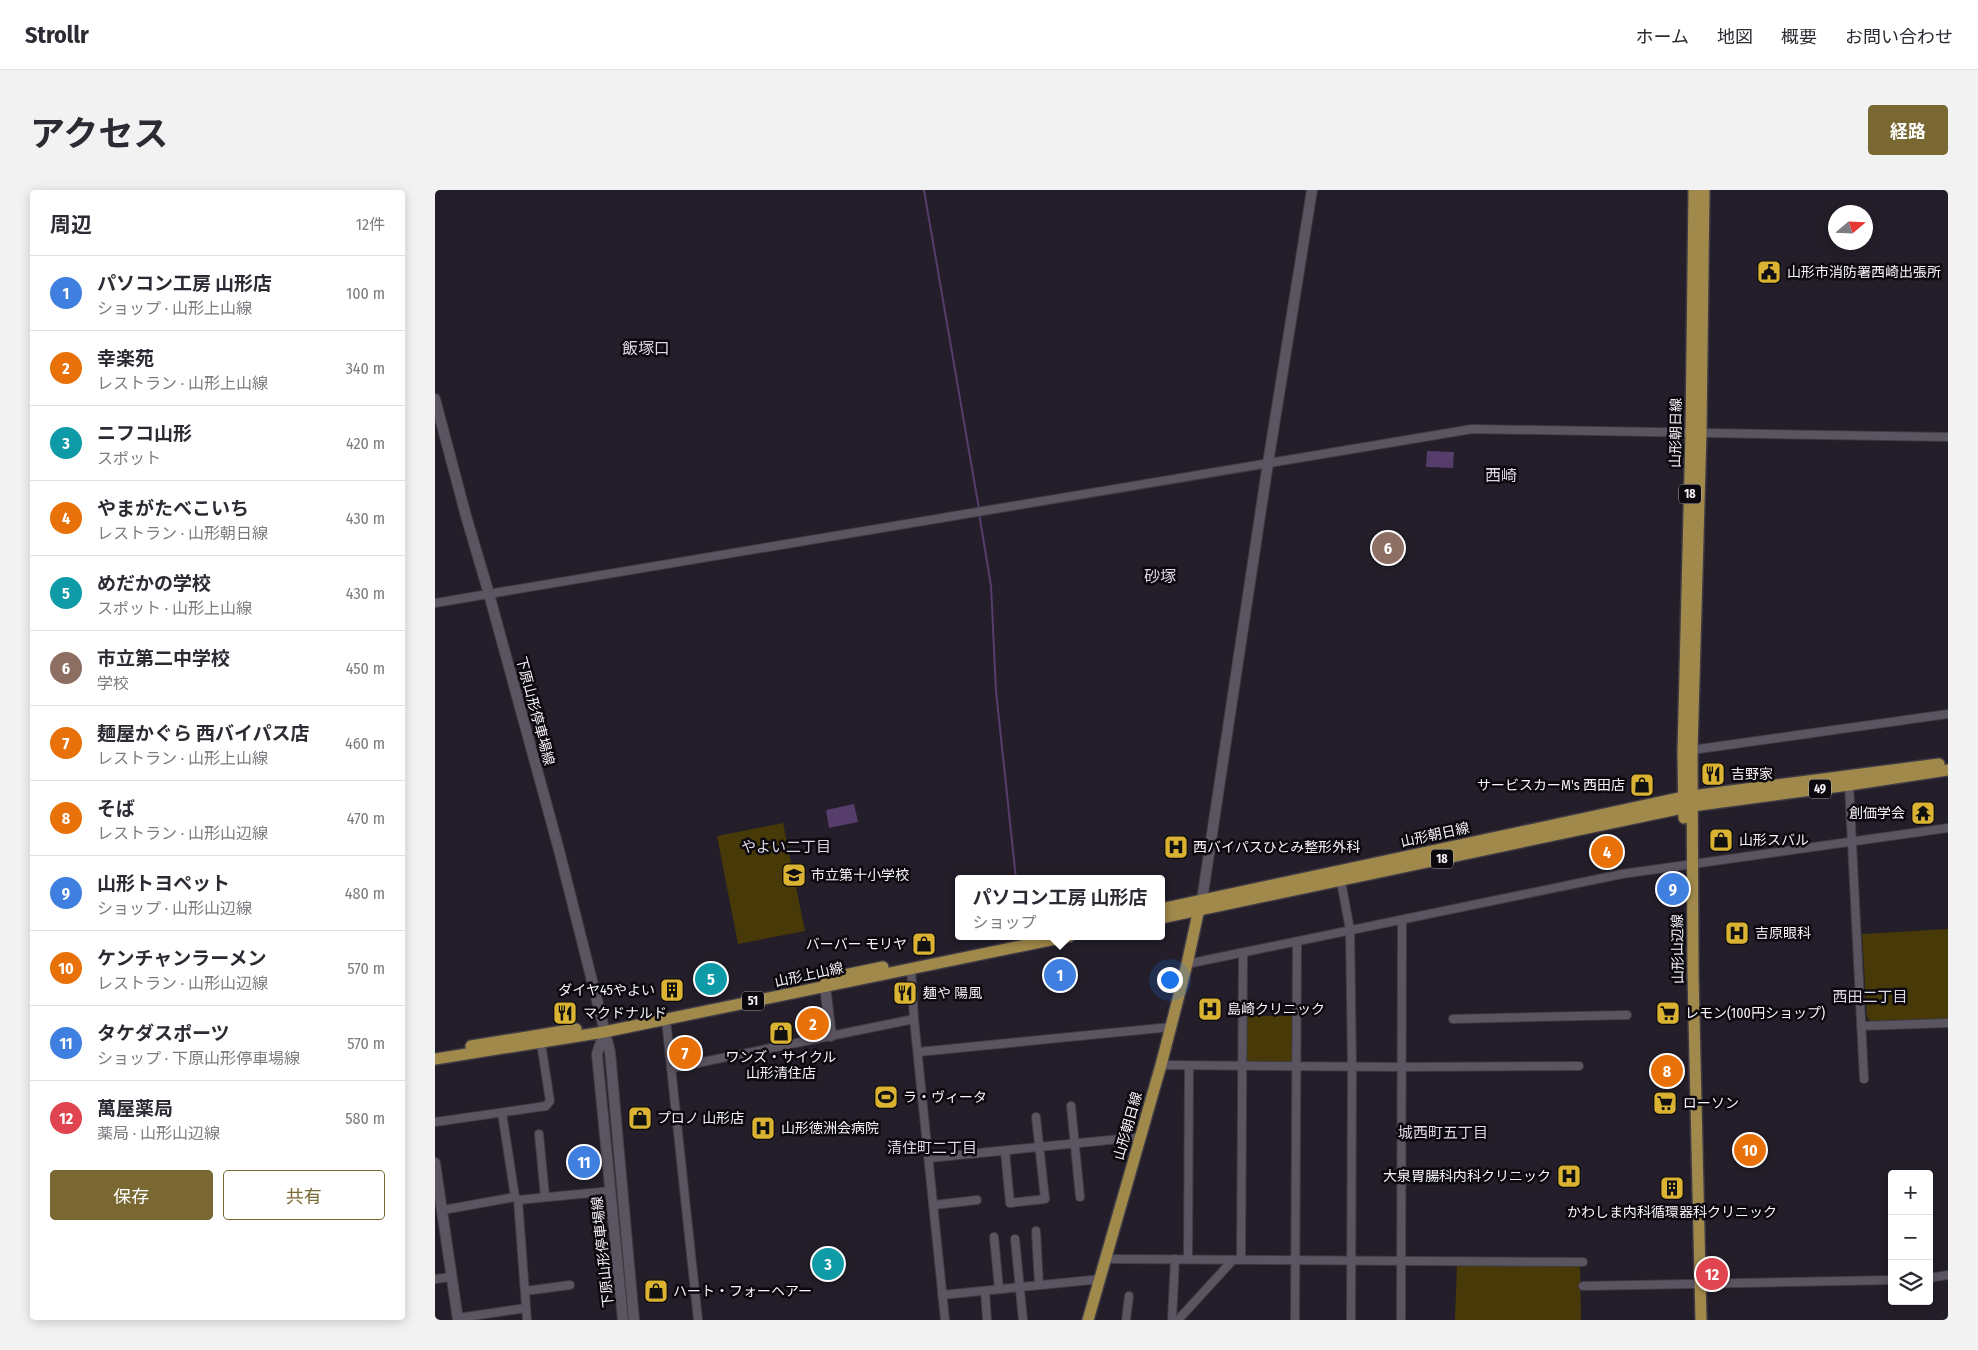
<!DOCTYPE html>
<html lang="ja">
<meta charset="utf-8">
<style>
:root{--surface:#fff;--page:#f2f2f3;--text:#2b2b33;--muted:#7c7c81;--line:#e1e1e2;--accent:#7a6833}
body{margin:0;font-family:"Fira Sans Condensed","Noto Sans JP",sans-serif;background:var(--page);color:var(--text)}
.controls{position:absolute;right:15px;bottom:15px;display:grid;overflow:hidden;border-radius:5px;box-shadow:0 2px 12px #0003}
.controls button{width:45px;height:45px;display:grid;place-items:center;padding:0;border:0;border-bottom:1px solid var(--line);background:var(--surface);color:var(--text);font:25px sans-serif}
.compass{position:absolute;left:1393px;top:15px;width:45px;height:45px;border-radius:50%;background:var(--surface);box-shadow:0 2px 12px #0003;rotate:71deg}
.you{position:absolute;left:734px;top:789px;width:18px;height:18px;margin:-12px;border:4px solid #fff;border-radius:50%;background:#1a73e8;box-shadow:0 0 0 8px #1a73e833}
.badge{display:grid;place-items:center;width:32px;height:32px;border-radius:50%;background:var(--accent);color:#fff;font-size:16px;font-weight:700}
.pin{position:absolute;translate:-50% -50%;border:2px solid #fff;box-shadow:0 1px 5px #0006}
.popup{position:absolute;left:520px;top:685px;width:210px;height:65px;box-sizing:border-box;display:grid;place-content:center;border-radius:5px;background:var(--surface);filter:drop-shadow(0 1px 4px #0005);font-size:16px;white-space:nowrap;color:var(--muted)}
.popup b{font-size:19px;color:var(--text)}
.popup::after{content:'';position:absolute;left:50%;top:100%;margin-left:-10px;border:10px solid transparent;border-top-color:var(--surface)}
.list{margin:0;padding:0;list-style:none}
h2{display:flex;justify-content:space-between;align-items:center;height:65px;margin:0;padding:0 20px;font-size:21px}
h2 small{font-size:16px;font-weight:400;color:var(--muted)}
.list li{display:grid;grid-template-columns:32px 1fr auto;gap:15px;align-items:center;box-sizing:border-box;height:75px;padding:0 20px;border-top:1px solid var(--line)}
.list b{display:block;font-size:19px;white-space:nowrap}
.list p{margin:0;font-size:16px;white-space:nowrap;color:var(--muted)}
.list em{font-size:16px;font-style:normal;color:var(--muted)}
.actions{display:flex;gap:10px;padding:15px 20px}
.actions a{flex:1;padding:11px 0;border:1px solid var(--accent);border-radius:5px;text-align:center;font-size:18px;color:var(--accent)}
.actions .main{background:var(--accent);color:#fff}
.icon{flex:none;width:28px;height:28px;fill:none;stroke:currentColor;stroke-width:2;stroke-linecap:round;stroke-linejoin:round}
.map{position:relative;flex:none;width:1513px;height:1130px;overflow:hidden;border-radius:5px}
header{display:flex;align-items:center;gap:30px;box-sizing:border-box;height:70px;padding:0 25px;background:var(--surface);border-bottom:1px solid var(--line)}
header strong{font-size:24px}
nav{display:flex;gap:28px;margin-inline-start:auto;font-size:18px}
.intro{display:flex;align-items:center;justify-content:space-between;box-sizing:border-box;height:120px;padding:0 30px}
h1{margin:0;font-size:35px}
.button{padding:12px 22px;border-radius:5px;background:var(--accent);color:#fff;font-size:18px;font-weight:700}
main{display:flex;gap:30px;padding:0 30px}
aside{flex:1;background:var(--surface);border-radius:5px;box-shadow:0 2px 12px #0003}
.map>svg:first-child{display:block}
.green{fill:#483908}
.water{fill:#563d6c}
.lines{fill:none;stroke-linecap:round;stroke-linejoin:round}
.stream{stroke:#563d6c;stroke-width:2}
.street-casing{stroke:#3f3b44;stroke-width:10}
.secondary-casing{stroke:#3f3b44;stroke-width:12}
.primary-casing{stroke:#3f3b44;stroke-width:14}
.street{stroke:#5b5562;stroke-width:8}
.secondary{stroke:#5b5562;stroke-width:10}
.primary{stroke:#a1894b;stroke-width:11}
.labels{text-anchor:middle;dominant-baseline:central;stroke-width:5;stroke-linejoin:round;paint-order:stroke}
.shield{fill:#0b090e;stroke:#b0acb3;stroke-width:1}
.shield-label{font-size:12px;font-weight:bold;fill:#f6f2fa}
.poi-label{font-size:14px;fill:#f6f2fa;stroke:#0b090e;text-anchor:start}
.street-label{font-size:14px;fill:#f6f2fa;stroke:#0b090e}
.neighbourhood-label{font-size:15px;fill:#ded7e6;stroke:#0b090e}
.quarter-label{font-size:16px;fill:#ded7e6;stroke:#0b090e}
</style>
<header>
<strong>Strollr</strong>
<nav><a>ホーム</a><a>地図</a><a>概要</a><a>お問い合わせ</a></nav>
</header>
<div class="intro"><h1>アクセス</h1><a class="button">経路</a></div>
<main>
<aside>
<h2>周辺<small>12件</small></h2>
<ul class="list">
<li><span class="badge" style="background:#3f7fe0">1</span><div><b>パソコン工房 山形店</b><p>ショップ · 山形上山線</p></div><em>100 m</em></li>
<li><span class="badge" style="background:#e8710a">2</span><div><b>幸楽苑</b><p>レストラン · 山形上山線</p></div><em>340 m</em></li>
<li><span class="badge" style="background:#0f9aa8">3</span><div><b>ニフコ山形</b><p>スポット</p></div><em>420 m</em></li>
<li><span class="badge" style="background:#e8710a">4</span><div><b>やまがたべこいち</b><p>レストラン · 山形朝日線</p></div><em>430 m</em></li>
<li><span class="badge" style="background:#0f9aa8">5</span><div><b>めだかの学校</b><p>スポット · 山形上山線</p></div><em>430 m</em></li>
<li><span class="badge" style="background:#8d6e63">6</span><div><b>市立第二中学校</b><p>学校</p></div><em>450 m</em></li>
<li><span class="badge" style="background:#e8710a">7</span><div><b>麺屋かぐら 西バイパス店</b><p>レストラン · 山形上山線</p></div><em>460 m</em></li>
<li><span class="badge" style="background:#e8710a">8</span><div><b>そば</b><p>レストラン · 山形山辺線</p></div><em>470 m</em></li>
<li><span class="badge" style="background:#3f7fe0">9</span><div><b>山形トヨペット</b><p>ショップ · 山形山辺線</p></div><em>480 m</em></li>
<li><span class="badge" style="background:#e8710a">10</span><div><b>ケンチャンラーメン</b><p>レストラン · 山形山辺線</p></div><em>570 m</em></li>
<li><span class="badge" style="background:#3f7fe0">11</span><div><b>タケダスポーツ</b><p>ショップ · 下原山形停車場線</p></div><em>570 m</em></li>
<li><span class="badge" style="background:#e0444e">12</span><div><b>萬屋薬局</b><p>薬局 · 山形山辺線</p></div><em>580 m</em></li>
</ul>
<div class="actions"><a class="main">保存</a><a>共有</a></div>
</aside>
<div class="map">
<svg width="1513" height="1130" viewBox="0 0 1513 1130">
<rect width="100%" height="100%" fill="#231e29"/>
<!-- green -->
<g class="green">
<polygon points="348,633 370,741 303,754 282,646"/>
<polygon points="1513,739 1513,829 1437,832 1432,827 1427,744"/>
<polygon points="811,826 859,826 858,874 811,874"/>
<polygon points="1022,1074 1145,1074 1146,1130 1020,1130"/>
</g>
<!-- water -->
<g class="water">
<polygon points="992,261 1019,262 1018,278 991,277"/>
<polygon points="419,614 423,632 394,638 391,620"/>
</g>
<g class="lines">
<!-- stream -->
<g class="stream">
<polyline points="489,0 544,319"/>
<polyline points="544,323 556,396 561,501 581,689"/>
</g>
<!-- street casing -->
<g class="street-casing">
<g id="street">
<polyline points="0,413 1037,239 1513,247"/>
<polyline points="1257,560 1513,524"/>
<polyline points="1414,595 1429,889"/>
<polyline points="905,686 915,740 917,877 916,1130"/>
<polyline points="752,774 1187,684 1513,638"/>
<polyline points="476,779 479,829 510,1130"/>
<polyline points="1018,829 1192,825"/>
<polyline points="231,830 263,1130"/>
<polyline points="1426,836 1513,833"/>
<polyline points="483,862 736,837"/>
<polyline points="726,875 967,877 1144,876"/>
<polyline points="238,878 479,829"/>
<polyline points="636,916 645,1007"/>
<polyline points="67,923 80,1007 83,1010 92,1130"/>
<polyline points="0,932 111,916 115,911 106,853"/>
<polyline points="104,944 110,1007"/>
<polyline points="570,961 575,1013 610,1009 601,927"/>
<polyline points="494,968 705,947"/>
<polyline points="83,1010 176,1001"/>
<polyline points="499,1015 542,1010"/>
<polyline points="8,1020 80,1007"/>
<polyline points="601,1041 604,1095"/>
<polyline points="559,1047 564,1099"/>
<polyline points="580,1049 588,1130"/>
<polyline points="672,1069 1148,1072"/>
<polyline points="753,1069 754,876"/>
<polyline points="806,1070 808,764"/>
<polyline points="1494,1088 1513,1085"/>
<polyline points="0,1089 17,1087"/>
<polyline points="1148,1096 1457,1090"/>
<polyline points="90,1101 135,1095"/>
<polyline points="550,1101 552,1130"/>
<polyline points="507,1105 666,1089"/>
<polyline points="23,1128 91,1118"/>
<polyline points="691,1130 694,1106"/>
<polyline points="737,1130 740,1069"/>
<polyline points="743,1130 797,1071"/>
<polyline points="860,1130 862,752"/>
<polyline points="966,1130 967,730"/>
</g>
</g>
<!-- secondary casing -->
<g class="secondary-casing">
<g id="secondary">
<polyline points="0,209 31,326 54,404 124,660 175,862 199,1130"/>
<polyline points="767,710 833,273 877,0"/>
<polyline points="390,796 396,846"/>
<polyline points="169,842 162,864 188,1130"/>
<polyline points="0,973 23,1130"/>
</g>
</g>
<!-- primary casing -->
<g class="primary-casing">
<g id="primary">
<polyline points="1249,628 1248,563 1256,243 1259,0"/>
<polyline points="726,719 1249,607 1504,574"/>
<polyline points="726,728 1257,616 1414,595 1513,580"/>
<polyline points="390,789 448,777"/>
<polyline points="36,856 141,839"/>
<polyline points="0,869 169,842 635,746"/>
<polyline points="653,1130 726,875 752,774 765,714"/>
<polyline points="1266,1130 1258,783 1257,560 1266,242 1269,0"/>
</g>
</g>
<!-- street -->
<use href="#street" class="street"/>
<!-- secondary -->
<use href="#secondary" class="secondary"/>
<!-- primary -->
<use href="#primary" class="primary"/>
</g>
<!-- icons -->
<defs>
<g id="civic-square" transform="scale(1.25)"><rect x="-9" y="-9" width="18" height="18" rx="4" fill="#dab333" stroke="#0b090e"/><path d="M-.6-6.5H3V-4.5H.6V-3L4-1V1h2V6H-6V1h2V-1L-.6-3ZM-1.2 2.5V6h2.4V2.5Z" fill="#111"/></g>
<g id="restaurant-square" transform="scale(1.25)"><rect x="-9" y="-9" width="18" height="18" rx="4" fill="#dab333" stroke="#0b090e"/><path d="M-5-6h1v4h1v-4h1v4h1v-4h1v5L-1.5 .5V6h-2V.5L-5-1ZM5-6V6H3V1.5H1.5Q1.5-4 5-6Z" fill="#111"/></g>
<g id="shop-square" transform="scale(1.25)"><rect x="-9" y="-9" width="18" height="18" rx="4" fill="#dab333" stroke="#0b090e"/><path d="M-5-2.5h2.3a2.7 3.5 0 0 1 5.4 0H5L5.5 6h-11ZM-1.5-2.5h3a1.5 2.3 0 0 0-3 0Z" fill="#111"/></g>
<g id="temple-square" transform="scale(1.25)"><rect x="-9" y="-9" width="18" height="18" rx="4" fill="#dab333" stroke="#0b090e"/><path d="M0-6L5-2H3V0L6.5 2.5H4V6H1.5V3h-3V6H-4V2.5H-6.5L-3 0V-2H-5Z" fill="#111"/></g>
<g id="hospital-square" transform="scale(1.25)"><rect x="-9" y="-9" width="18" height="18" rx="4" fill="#dab333" stroke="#0b090e"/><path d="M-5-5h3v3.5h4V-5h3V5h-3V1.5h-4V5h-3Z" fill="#111"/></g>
<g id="school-square" transform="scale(1.25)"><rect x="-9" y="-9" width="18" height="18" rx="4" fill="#dab333" stroke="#0b090e"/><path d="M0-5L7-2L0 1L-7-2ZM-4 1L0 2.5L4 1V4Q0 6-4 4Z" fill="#111"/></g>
<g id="building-square" transform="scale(1.25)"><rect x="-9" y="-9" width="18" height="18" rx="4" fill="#dab333" stroke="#0b090e"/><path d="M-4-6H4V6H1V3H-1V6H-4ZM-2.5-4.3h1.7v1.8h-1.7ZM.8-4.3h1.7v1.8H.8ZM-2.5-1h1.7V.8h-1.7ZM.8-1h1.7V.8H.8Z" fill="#111"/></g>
<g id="supermarket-square" transform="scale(1.25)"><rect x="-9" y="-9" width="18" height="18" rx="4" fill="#dab333" stroke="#0b090e"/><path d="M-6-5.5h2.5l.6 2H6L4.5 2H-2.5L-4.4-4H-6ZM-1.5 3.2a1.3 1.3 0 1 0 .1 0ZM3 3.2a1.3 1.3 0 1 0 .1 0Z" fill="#111"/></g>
<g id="stadium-square" transform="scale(1.25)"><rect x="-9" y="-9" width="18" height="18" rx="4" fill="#dab333" stroke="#0b090e"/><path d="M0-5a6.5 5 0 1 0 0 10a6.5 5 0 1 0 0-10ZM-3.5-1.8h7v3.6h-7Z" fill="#111"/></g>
</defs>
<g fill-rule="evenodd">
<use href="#civic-square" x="1334" y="82"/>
<use href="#restaurant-square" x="1278" y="584"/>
<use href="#shop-square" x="1207" y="595"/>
<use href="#temple-square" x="1488" y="623"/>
<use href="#shop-square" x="1286" y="650"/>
<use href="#hospital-square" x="741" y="657"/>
<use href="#school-square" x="359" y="685"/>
<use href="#hospital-square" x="1302" y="743"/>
<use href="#shop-square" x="489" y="754"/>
<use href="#building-square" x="237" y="800"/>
<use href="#restaurant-square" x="470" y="803"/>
<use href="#hospital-square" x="775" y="819"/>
<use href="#restaurant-square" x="130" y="823"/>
<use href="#supermarket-square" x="1233" y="823"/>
<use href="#shop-square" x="346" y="843"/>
<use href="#stadium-square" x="451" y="907"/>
<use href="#supermarket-square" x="1230" y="913"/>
<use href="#shop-square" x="205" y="928"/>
<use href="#hospital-square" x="328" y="938"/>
<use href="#hospital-square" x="1134" y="986"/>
<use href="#building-square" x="1237" y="998"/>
<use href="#shop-square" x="221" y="1101"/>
</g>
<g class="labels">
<!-- shield labels -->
<g class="shield">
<rect x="1244" y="294.5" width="22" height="19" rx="4"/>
<rect x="1374" y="589.5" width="22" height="19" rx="4"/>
<rect x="996" y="659.5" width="22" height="19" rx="4"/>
<rect x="307" y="801.5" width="22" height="19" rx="4"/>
</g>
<g class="shield-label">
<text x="1255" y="304">18</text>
<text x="1385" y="599">49</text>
<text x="1007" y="669">18</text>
<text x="318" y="811">51</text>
</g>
<!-- poi labels -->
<g class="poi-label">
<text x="1352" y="82">山形市消防署西崎出張所</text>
<text x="1296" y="584">吉野家</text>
<text x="1190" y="595" text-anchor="end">サービスカーM's 西田店</text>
<text x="1470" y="623" text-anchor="end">創価学会</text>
<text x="1304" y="650">山形スバル</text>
<text x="758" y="657">西バイパスひとみ整形外科</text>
<text x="376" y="685">市立第十小学校</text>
<text x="1320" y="743">吉原眼科</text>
<text x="472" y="754" text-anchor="end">バーバー モリヤ</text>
<text x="220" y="800" text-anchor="end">ダイヤ45やよい</text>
<text x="488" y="803">麺や 陽風</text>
<text x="792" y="819">島崎クリニック</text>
<text x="148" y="823">マクドナルド</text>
<text x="1250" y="823">レモン(100円ショップ)</text>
<text x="346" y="867" text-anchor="middle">ワンズ・サイクル<tspan x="346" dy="16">山形清住店</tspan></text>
<text x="468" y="907">ラ・ヴィータ</text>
<text x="1248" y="913">ローソン</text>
<text x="222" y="928">プロノ 山形店</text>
<text x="346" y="938">山形徳洲会病院</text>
<text x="1116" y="986" text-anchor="end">大泉胃腸科内科クリニック</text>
<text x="1237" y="1022" text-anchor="middle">かわしま内科循環器科クリニック</text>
<text x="238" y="1101">ハート・フォーヘアー</text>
</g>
<!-- street labels -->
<g class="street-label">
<text transform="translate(1241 243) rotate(-89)">山形朝日線</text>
<text transform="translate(100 521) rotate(75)">下原山形停車場線</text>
<text transform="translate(1000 645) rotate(-12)">山形朝日線</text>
<text transform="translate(1243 759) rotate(-91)">山形山辺線</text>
<text transform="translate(374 785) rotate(-12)">山形上山線</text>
<text transform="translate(693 936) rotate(-74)">山形朝日線</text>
<text transform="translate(168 1062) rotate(-96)">下原山形停車場線</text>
</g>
<!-- neighbourhood labels -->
<g class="neighbourhood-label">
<text x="351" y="657">やよい二丁目</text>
<text x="1435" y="807">西田二丁目</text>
<text x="1008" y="943">城西町五丁目</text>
<text x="497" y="958">清住町二丁目</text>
</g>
<!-- quarter labels -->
<g class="quarter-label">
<text x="211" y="158">飯塚口</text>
<text x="1066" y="285">西崎</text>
<text x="725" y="386">砂塚</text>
</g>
</g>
</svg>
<div class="controls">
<button>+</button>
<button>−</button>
<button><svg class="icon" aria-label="layers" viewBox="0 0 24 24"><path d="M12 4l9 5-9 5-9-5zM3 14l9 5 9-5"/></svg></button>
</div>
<svg class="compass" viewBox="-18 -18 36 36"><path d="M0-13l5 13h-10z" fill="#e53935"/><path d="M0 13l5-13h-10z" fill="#7c7c81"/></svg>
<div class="you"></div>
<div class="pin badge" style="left:625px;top:785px;background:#3f7fe0">1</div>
<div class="popup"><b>パソコン工房 山形店</b>ショップ</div>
<div class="pin badge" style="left:378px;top:834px;background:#e8710a">2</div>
<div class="pin badge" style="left:393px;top:1074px;background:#0f9aa8">3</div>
<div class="pin badge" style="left:1172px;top:662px;background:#e8710a">4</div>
<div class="pin badge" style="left:276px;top:789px;background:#0f9aa8">5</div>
<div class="pin badge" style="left:953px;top:358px;background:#8d6e63">6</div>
<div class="pin badge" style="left:250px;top:863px;background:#e8710a">7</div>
<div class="pin badge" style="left:1232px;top:881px;background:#e8710a">8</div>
<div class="pin badge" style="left:1238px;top:699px;background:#3f7fe0">9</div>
<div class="pin badge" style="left:1315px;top:960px;background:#e8710a">10</div>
<div class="pin badge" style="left:149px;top:972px;background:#3f7fe0">11</div>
<div class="pin badge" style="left:1277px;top:1084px;background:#e0444e">12</div>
</div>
</main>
